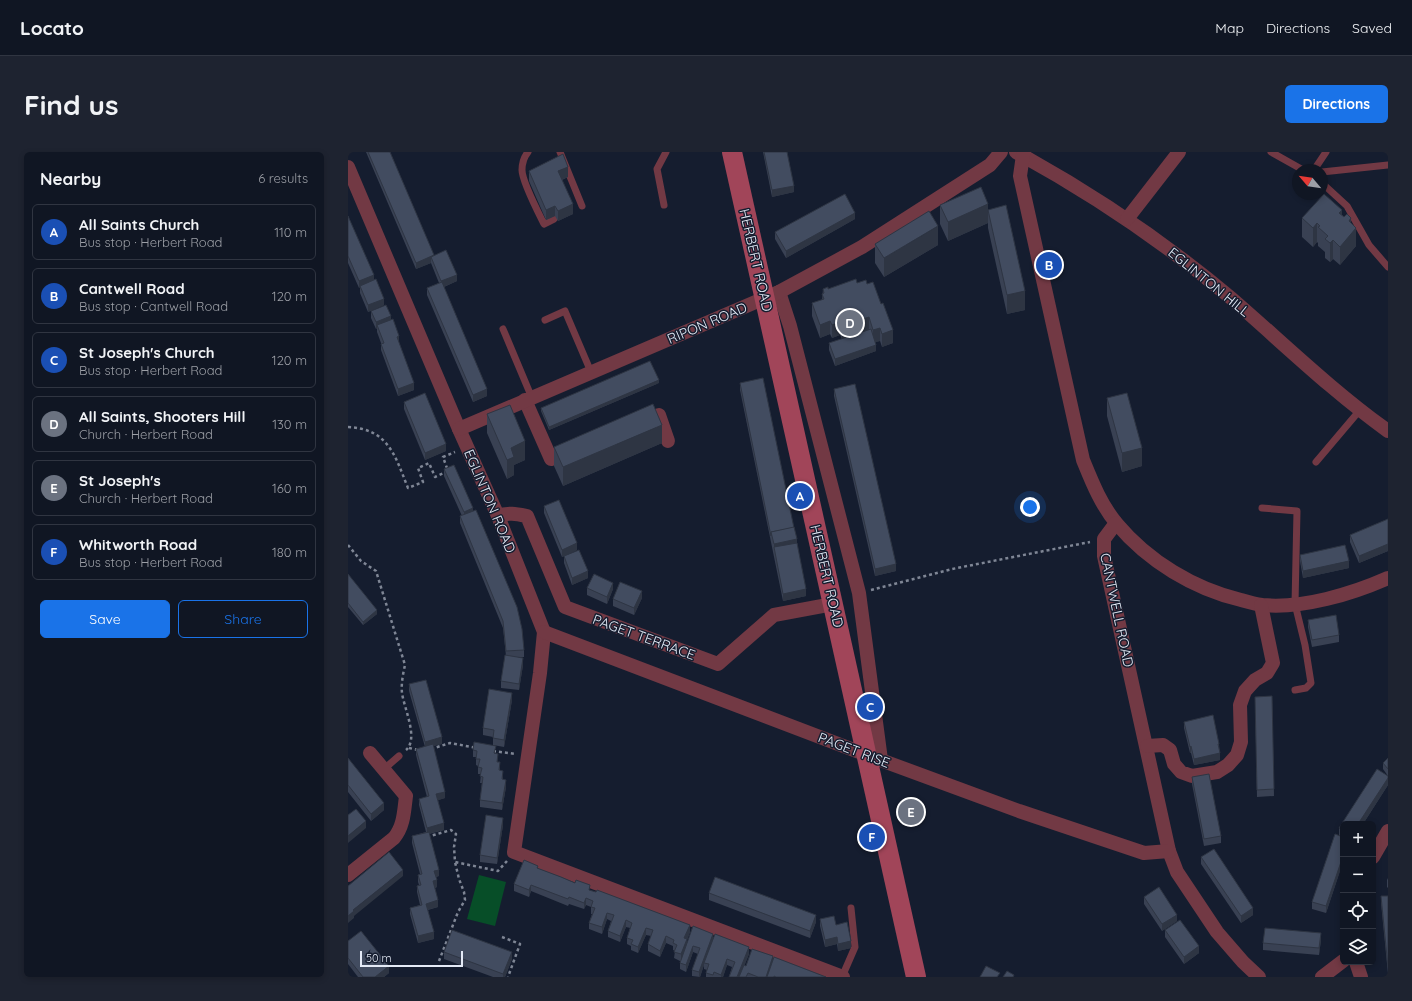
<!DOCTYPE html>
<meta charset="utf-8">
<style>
:root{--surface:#101623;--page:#1e2330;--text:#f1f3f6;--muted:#9c9fa6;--line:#303541;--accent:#1a73e8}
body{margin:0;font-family:Quicksand,sans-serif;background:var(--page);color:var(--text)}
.controls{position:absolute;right:12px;bottom:12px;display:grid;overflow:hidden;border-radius:6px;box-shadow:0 2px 6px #0003}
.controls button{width:36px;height:36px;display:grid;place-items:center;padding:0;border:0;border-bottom:1px solid var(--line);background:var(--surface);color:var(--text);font:20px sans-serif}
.compass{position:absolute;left:944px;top:12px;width:36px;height:36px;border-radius:50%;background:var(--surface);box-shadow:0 2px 6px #0003;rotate:299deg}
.scale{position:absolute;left:12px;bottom:10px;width:103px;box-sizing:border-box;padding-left:4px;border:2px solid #e4eaf6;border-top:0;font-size:11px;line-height:14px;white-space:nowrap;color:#e4eaf6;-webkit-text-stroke:3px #151d2f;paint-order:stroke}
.you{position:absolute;left:682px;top:355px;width:14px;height:14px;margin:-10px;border:3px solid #fff;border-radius:50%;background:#1a73e8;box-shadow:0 0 0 6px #1a73e833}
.badge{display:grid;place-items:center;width:26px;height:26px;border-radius:50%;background:var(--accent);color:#fff;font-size:13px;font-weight:700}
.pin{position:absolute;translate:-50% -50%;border:2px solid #fff;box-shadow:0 1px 4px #0006}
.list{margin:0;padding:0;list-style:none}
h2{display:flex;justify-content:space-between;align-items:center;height:52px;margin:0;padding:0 16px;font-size:17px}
h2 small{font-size:13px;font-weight:400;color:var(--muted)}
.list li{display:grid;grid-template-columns:26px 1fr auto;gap:12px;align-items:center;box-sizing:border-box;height:56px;margin:0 8px 8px;padding:0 8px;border:1px solid var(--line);border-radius:6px}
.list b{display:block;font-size:15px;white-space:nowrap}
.list p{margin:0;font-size:13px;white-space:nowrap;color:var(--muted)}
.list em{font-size:13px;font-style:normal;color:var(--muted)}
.actions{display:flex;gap:8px;padding:12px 16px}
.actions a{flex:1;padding:9px 0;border:1px solid var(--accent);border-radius:6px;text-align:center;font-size:14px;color:var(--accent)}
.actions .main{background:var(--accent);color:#fff}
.icon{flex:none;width:22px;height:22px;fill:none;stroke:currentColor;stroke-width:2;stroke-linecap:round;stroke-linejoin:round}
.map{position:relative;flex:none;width:1040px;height:825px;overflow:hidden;border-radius:6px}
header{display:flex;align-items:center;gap:24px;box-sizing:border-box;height:56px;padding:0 20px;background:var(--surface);border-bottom:1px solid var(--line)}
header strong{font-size:19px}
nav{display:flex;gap:22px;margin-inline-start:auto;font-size:14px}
.intro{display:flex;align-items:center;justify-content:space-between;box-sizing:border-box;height:96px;padding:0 24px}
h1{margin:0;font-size:28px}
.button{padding:10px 18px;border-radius:6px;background:var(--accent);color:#fff;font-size:14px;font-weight:700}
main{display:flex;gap:24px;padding:0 24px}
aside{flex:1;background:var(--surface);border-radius:6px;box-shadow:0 2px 6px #0003}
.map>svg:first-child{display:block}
.green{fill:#074e28}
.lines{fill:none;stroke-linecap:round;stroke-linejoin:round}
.path{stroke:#7f8695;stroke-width:2.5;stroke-dasharray:3 3;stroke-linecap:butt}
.lane{stroke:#723944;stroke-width:7}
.street{stroke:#723944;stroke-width:14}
.secondary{stroke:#a14559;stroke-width:20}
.wall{fill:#394153}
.shaded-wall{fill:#2e3543}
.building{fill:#424c60;stroke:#2e3543}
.labels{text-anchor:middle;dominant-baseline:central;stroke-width:3;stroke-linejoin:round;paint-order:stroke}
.street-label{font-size:14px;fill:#e4eaf6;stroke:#151d2f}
</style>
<header>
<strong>Locato</strong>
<nav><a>Map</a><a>Directions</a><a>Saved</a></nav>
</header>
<div class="intro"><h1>Find us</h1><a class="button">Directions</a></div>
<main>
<aside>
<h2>Nearby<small>6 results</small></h2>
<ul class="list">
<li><span class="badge" style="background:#1a4fb4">A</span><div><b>All Saints Church</b><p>Bus stop · Herbert Road</p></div><em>110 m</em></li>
<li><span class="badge" style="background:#1a4fb4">B</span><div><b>Cantwell Road</b><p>Bus stop · Cantwell Road</p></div><em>120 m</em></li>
<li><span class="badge" style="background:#1a4fb4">C</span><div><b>St Joseph's Church</b><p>Bus stop · Herbert Road</p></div><em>120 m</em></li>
<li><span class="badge" style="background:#6b7280">D</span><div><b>All Saints, Shooters Hill</b><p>Church · Herbert Road</p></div><em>130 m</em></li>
<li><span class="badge" style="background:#6b7280">E</span><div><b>St Joseph's</b><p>Church · Herbert Road</p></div><em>160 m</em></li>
<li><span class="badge" style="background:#1a4fb4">F</span><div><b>Whitworth Road</b><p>Bus stop · Herbert Road</p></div><em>180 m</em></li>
</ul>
<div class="actions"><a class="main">Save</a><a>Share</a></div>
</aside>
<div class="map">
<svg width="1040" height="825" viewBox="0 0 1040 825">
<rect width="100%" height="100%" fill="#151d2f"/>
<!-- green -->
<polygon class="green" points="131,723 158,730 147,774 119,767"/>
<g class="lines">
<!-- path -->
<g class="path">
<path d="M0,275C41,277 47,304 60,336L75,330L70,316L81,311L87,325L100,319L95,305L107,300"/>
<path d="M0,393L13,409L28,419L57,513C55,522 53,532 54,541C56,556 71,587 58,598"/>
<polyline points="523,438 604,417 742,390"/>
<polyline points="61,596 70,598"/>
<polyline points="83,597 102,591 129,596"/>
<polyline points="145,599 168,602"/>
<polyline points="79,685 103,678 108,682 106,695 107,710 150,719 159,709"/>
<polyline points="154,785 172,792 160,825"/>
<polyline points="91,809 110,760 117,748 116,740 111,727 107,710"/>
</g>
<!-- lane -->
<g class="lane">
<path d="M180,0C176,5 174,11 174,18C174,29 190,60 196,72L206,67"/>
<polyline points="212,0 234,54"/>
<polyline points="923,0 955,18"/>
<polyline points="966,18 978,0"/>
<polyline points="974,20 1040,13"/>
<polyline points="974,31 999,54 1021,93 1040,115"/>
<polyline points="316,53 309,17 318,0"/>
<polyline points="197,168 217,159 243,220"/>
<polyline points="155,177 184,246"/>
<polyline points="968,310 1012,258"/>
<polyline points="914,356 949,359 947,452 957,493 963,531 958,536 947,538"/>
<polyline points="36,617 51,604"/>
<polyline points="494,825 507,795 503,756"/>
</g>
<!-- street -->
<g class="street">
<path d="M668,0C745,42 816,90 883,146C935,191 984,239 1040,279"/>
<path d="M676,0L675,3L672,24L735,308C744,330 753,353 769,372C800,409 846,437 893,448C900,450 907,452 914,453C954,457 1004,442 1040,426"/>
<polyline points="0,15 111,277 150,364 196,480 192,521 166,700 495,825"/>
<polyline points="779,67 831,0"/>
<polyline points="431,140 442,174 511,441 533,608"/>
<polyline points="177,248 203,307 223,298"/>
<polyline points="292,270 311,263 320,289"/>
<polyline points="111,277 431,140 514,95 642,13 653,0"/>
<path d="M150,364C160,360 169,362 179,364L217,455L370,512L426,463L485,452"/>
<polyline points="768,371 756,387 756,404 821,699 829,720 869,780 895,810 911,825"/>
<polyline points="196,480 519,603 671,659 796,701 821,699"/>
<polyline points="799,594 815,593 822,598 826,612 833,620 844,624 869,620 880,613 889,603 893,590 892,553 897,539 907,528 919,521 925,511 913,453"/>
<polyline points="1025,705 1040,679"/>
<path d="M0,723L46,686C56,674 56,659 58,644L22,601"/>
<polyline points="1008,810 1013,825"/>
<polyline points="974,825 995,809"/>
</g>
<!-- secondary -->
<polyline class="secondary" points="384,0 568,825"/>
</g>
<!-- wall -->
<g class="wall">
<polygon points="18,0 42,0 86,104 109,129 96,135 139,244 125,250 79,143 79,136 91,131 83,111 68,117"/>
<polygon points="415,0 439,0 446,40 424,45"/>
<polygon points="181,19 220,25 214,28 225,62 210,69 207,64 198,68 181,29"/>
<polygon points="592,53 640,57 677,158 659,162 640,76 640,71 600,89 592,72"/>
<polygon points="994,63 1003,71 1008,94 992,113 985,107 982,110 977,106 977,100 970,94 970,91 969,90 965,95 954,85 954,66"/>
<polygon points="0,64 36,153 20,160 12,141 12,135 11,136 0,111"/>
<polygon points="507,67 438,106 427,87 427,80"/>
<polygon points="527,92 590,93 536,125 527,111"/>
<polygon points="509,131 519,132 545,191 534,195 532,189 527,190 528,199 487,214 481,198 481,191 494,187 492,183 484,186 482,182 472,186 464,164 464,151 474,148 475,137 480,137"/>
<polygon points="23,159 43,168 66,238 50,244 33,198 33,191 29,180 29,176 28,177 23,166"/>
<polygon points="311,231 201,278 193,259 193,256"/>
<polygon points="392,231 449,391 458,444 435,449 392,238"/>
<polygon points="486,237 548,419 527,424 486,244"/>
<polygon points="759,246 794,314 774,320 759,264"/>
<polygon points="56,250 98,299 77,308 56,257"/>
<polygon points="139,262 177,308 166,313 166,323 159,327 139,281"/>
<polygon points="314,291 215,334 206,314 206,295"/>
<polygon points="96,317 125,359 176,498 176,505 170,505 175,513 171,538 153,536 153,529 158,504 155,476 112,371 112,364 114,364 96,324"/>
<polygon points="196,354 229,398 214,405 196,361"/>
<polygon points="1040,367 1040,399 1011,411 1002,390 1002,383"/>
<polygon points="952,403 1001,416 955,426 952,409"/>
<polygon points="216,404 240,426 224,433 216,411"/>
<polygon points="0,422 29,462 15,473 0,455"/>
<polygon points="239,436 265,437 259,452 239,443"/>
<polygon points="294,446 286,463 265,454 265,447"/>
<polygon points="960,468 991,483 991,490 964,495 960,475"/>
<polygon points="61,532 94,592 85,594 97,646 90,648 96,678 81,682 91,724 88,725 89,735 87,736 90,755 80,758 86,787 70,791 62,762 62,756 72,753 69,740 69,734 71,733 70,730 70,723 72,722 64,691 64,684 78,680 71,653 71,647 79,645 68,603 68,597 77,595 61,539"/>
<polygon points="924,544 926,644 909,645 907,545"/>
<polygon points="164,548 156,595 145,593 145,585 135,583 135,576"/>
<polygon points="836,570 871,592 872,608 846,613 843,601 842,601 836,576"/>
<polygon points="125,598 147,602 152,617 152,618 155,626 155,628 158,635 154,658 132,655 132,648 134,631 132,631 133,622 130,622 130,614 128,613 128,605 125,605"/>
<polygon points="0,606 36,658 23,669 0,640"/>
<polygon points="1040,606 1040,624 1035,617 1035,611"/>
<polygon points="1040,624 1040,633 1015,672 995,672 995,710 978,761 964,757 964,750 991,683 991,676"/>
<polygon points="844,625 873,684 873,691 856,694 844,632"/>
<polygon points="155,673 149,712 132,710 132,703"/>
<polygon points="853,705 905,763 893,771 853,712"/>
<polygon points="190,717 342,780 339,788 339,792 365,787 401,802 396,814 398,814 425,807 478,825 381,825 384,815 379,813 375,825 358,825 358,821 359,818 356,817 356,813 352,825 344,824 344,818 350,802 345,800 338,820 332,817 332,809 326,806 327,799 325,798 325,794 318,791 312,805 300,799 300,792 303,784 298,783 290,801 283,798 283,794 279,792 279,786 282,776 278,775 272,790 260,785 260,779 263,769 259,767 254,782 241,777 241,771 244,762 243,762 243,755 238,753 236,757 221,752 220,754 183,739 181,745 166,739 166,732"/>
<polygon points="1040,726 1040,736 1039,735 1039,728"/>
<polygon points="361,741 468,770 462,786 361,748"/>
<polygon points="1033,744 1040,744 1040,822 1033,751"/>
<polygon points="796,745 829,769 814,779 796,752"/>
<polygon points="472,767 488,773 503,796 490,799 489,792 477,795 472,774"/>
<polygon points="817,778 851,801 836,812 817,785"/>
<polygon points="973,788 971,803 915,798 915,791"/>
<polygon points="0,789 41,821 36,825 10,825 0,812"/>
<polygon points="96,800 164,807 157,825 145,825 96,807"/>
</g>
<!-- shaded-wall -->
<g class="shaded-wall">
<polygon points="220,15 220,25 210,29 210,19"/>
<polygon points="446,34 446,40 424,45 424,38"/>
<polygon points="225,52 225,62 210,69 210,59"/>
<polygon points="640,52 640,71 600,89 600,70"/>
<polygon points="207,54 207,64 198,68 198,58"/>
<polygon points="994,58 994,76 991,61"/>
<polygon points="507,61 507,67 438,106 438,99"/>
<polygon points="1003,66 1003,81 1008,76 1008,94 992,113 992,95 1001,69"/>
<polygon points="969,71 969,90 965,95 965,76"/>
<polygon points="590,74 590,93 536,125 536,106"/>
<polygon points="985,88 985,107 982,110 982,91"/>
<polygon points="86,103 86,110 83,105 83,111 68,117 68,111"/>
<polygon points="26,123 26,130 12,134 12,135 11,136 11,129"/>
<polygon points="109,123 109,129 93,136 93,129"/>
<polygon points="677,139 677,158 659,162 659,143"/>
<polygon points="36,147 36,153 20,160 20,153"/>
<polygon points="43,164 43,171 29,173 29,176 28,177 28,170"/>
<polygon points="521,165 521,178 494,188 494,174"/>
<polygon points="482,169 482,182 472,186 472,173"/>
<polygon points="492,170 492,183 484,186 484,173"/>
<polygon points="532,176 532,189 525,191 525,178"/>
<polygon points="545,178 545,191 534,195 534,182"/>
<polygon points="51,184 51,191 49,185"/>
<polygon points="528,193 528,199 487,214 487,207"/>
<polygon points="311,228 311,231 201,278 201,275"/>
<polygon points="66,231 66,238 50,244 50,237"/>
<polygon points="139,237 139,244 125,250 125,243"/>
<polygon points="314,273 314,291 215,334 215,315"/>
<polygon points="177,289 177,308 166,313 166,323 159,327 159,308 163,296"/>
<polygon points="98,292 98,299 77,308 77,301"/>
<polygon points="794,296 794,314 774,320 774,301"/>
<polygon points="125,356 125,362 116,367 116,360"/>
<polygon points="449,387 449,397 426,395 426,392"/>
<polygon points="229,391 229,398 214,405 214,398"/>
<polygon points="1040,392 1040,399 1011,411 1011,404"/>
<polygon points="1001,409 1001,416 955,426 955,419"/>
<polygon points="548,412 548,419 527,424 527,417"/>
<polygon points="240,419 240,426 224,433 224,426"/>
<polygon points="265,431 265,437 259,452 259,445"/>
<polygon points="458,437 458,444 435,449 435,442"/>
<polygon points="294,439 294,446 286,463 286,456"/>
<polygon points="29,458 29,462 15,473 15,470"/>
<polygon points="175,506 175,513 171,538 171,532"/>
<polygon points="164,541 164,548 156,595 156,588"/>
<polygon points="94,585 94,592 77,596 77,590"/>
<polygon points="843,594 843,601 842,601 842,595"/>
<polygon points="872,601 872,608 846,613 846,607"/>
<polygon points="1040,626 1040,633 1015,672 1010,672"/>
<polygon points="158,628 158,635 154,658 154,651"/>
<polygon points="97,640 97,646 88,649 88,642"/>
<polygon points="36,651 36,658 23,669 23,662"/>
<polygon points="155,666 155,673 149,712 149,706"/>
<polygon points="18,669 18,676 0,691 0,684"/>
<polygon points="96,671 96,678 79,682 79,676"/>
<polygon points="995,704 995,710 978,761 978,754"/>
<polygon points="55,718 55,724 6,764 6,766 0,771 0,764 5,758"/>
<polygon points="91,718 91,724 86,725 86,719"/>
<polygon points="89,728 89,735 85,736 85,729"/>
<polygon points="183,733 183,739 181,745 181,738"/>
<polygon points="238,746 238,753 236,757 236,751"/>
<polygon points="90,748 90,755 78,758 78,752"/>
<polygon points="905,756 905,763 893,771 893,764"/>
<polygon points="259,761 259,767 254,782 254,775"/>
<polygon points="468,763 468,770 462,786 462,779"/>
<polygon points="829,763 829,769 814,779 814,772"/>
<polygon points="278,768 278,775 272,790 272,784"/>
<polygon points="342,773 342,780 339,788 339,794 333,809 333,802 336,786"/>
<polygon points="298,776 298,783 290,801 290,795"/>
<polygon points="86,780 86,787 70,791 70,784"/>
<polygon points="973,781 973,788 971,803 971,796"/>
<polygon points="365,782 365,789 356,811 356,813 352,825 351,825 351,820"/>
<polygon points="318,784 318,791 312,805 312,799"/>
<polygon points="489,785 489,792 477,795 477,788"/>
<polygon points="503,789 503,796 490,799 490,792"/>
<polygon points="345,794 345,800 338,820 338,813"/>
<polygon points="851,794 851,801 836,812 836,805"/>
<polygon points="401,795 401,802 392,825 389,825"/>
<polygon points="164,800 164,807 157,825 155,825 155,822"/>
<polygon points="425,804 425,811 420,825 418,825"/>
<polygon points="379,807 379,813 375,825 373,825 373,823"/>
<polygon points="41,814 41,821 36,825 27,825"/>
</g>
<!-- building -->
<g class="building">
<polygon points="20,0 42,0 86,103 68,111"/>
<polygon points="416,0 439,0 446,34 424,38"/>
<polygon points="215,2 220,15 210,19 225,52 210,59 207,54 198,58 181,19"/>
<polygon points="633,35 640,52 600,70 592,53"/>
<polygon points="497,42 507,61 438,99 427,80"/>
<polygon points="976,42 994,58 991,61 996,65 999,62 1003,66 1001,69 1008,76 992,95 985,88 982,91 977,87 980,84 970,75 972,74 969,71 965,76 954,66"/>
<polygon points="658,53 677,139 659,143 640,58"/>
<polygon points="581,59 590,74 536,106 527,92"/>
<polygon points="0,64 26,123 11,129 0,104"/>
<polygon points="98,98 109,123 93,129 83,105"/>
<polygon points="28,127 36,147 20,153 12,134"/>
<polygon points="508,127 509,131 518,128 519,132 525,130 533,152 535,151 545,178 534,182 532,176 525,178 521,165 494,174 492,170 484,173 482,169 472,173 464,151 476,147 474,142 476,141 475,137 480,135 480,137"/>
<polygon points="94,130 139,237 125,243 79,136"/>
<polygon points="38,153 43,164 28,170 23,159"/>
<polygon points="45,167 51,184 49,185 66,231 50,237 33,192 36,191 29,173"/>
<polygon points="523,177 528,193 487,207 481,191"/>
<polygon points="302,209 311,228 201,275 193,256"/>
<polygon points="415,226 446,376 423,380 423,384 392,231"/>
<polygon points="507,232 548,412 527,417 486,237"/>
<polygon points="77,241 98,292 77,301 56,250"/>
<polygon points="779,241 794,296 774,301 759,246"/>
<polygon points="305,252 314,273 215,315 206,295"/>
<polygon points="162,253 177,289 163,296 166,305 159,308 139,262"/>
<polygon points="106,313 125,356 116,360 96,317"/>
<polygon points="211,348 229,391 214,398 196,354"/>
<polygon points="128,358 169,455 174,477 176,498 158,499 155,469 112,364"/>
<polygon points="1040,367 1040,392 1011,404 1002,383"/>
<polygon points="446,375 449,387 426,392 423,380"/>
<polygon points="449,391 458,437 435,442 426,395"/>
<polygon points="997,393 1001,409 955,419 952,403"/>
<polygon points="231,398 240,419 224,426 216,404"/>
<polygon points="0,422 29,458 15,470 0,451"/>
<polygon points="246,422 265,431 259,445 239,436"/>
<polygon points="272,430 294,439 286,456 265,447"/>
<polygon points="988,463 991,483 964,488 960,468"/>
<polygon points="157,503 175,506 171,532 153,529"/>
<polygon points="78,528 94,585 77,590 61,532"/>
<polygon points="141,537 164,541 156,588 145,586 146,578 135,576"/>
<polygon points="924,544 926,637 909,638 907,545"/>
<polygon points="865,563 871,592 870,592 872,601 846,607 843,594 842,595 836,570"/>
<polygon points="126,590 148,594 146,601 150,602 149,610 152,610 151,618 155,619 154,627 158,628 154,651 132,648 135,625 132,624 134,616 130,615 132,607 128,607 129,599 125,598"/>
<polygon points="85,592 97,640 88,642 96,671 79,676 71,647 81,644 68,597"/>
<polygon points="0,606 36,651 23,662 0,633"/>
<polygon points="1040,606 1040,617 1035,611"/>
<polygon points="1029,617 1040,624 1040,626 1010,672 995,672 995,679 991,676"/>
<polygon points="861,622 873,684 856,687 844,625"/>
<polygon points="8,657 18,669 0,684 0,663"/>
<polygon points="138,663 155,666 149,706 132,703"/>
<polygon points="81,680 91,718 86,719 89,728 85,729 90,748 78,752 86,780 70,784 62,756 74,753 69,734 73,733 70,723 74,722 64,684"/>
<polygon points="987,682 995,685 995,704 978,754 964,750"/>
<polygon points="866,697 905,756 893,764 853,705"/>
<polygon points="41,700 55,718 5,758 6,759 0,764 0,734"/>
<polygon points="176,708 190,714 189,716 213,725 227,731 228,728 242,733 241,738 248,740 249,738 342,773 336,786 339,787 333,802 326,800 329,793 325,791 326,788 318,784 312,799 300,792 305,778 298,776 290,795 283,792 285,788 279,786 284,771 278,768 272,784 260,779 266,763 259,761 254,775 241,771 247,756 243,755 245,749 238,746 236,751 221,745 220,747 183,733 181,738 166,732"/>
<polygon points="367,725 468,763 462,779 361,741"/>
<polygon points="811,735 829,763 814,772 796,745"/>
<polygon points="1033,744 1040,744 1040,815"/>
<polygon points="486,764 488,773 499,770 503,789 490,792 489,785 477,788 472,767"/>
<polygon points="832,768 851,794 836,805 817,778"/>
<polygon points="345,774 365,782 351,820 344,818 352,796 345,794 338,813 332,811"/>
<polygon points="917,776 973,781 971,796 915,791"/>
<polygon points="104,778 164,800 155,822 96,800"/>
<polygon points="13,779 41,814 27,825 15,825 0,806 0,789"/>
<polygon points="367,782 401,795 389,825 381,825 387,810 379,807 373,823 366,820 365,823 358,821 361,812 356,811"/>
<polygon points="404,797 425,804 418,825 410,825 400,821 398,825 391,825 396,813 398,814"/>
<polygon points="426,805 478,825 428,825 426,824 426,825 419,825"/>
<polygon points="638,814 652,821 649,825 632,825"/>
<polygon points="659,819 666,823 665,825 655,825"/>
</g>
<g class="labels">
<!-- street labels -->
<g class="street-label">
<text transform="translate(408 108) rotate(77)">HERBERT ROAD</text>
<text transform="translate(861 130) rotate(39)">EGLINTON HILL</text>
<text transform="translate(359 171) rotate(-23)">RIPON ROAD</text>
<text transform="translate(142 349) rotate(67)">EGLINTON ROAD</text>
<text transform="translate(479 424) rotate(77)">HERBERT ROAD</text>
<text transform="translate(769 458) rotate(78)">CANTWELL ROAD</text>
<text transform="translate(296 485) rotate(20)">PAGET TERRACE</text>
<text transform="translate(506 598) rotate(21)">PAGET RISE</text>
</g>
</g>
</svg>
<div class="controls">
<button>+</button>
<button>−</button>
<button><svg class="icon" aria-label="locate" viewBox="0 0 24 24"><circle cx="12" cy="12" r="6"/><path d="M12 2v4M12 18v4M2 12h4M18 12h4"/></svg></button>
<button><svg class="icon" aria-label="layers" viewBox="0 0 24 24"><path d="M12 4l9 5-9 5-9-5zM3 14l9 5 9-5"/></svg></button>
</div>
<svg class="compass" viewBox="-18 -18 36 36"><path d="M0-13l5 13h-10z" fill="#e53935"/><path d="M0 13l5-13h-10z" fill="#9c9fa6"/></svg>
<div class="scale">50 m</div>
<div class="you"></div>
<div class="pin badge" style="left:452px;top:344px;background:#1a4fb4">A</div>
<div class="pin badge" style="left:701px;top:113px;background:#1a4fb4">B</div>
<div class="pin badge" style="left:522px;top:555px;background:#1a4fb4">C</div>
<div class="pin badge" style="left:502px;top:171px;background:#6b7280">D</div>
<div class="pin badge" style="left:563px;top:660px;background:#6b7280">E</div>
<div class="pin badge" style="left:524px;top:685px;background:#1a4fb4">F</div>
</div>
</main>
